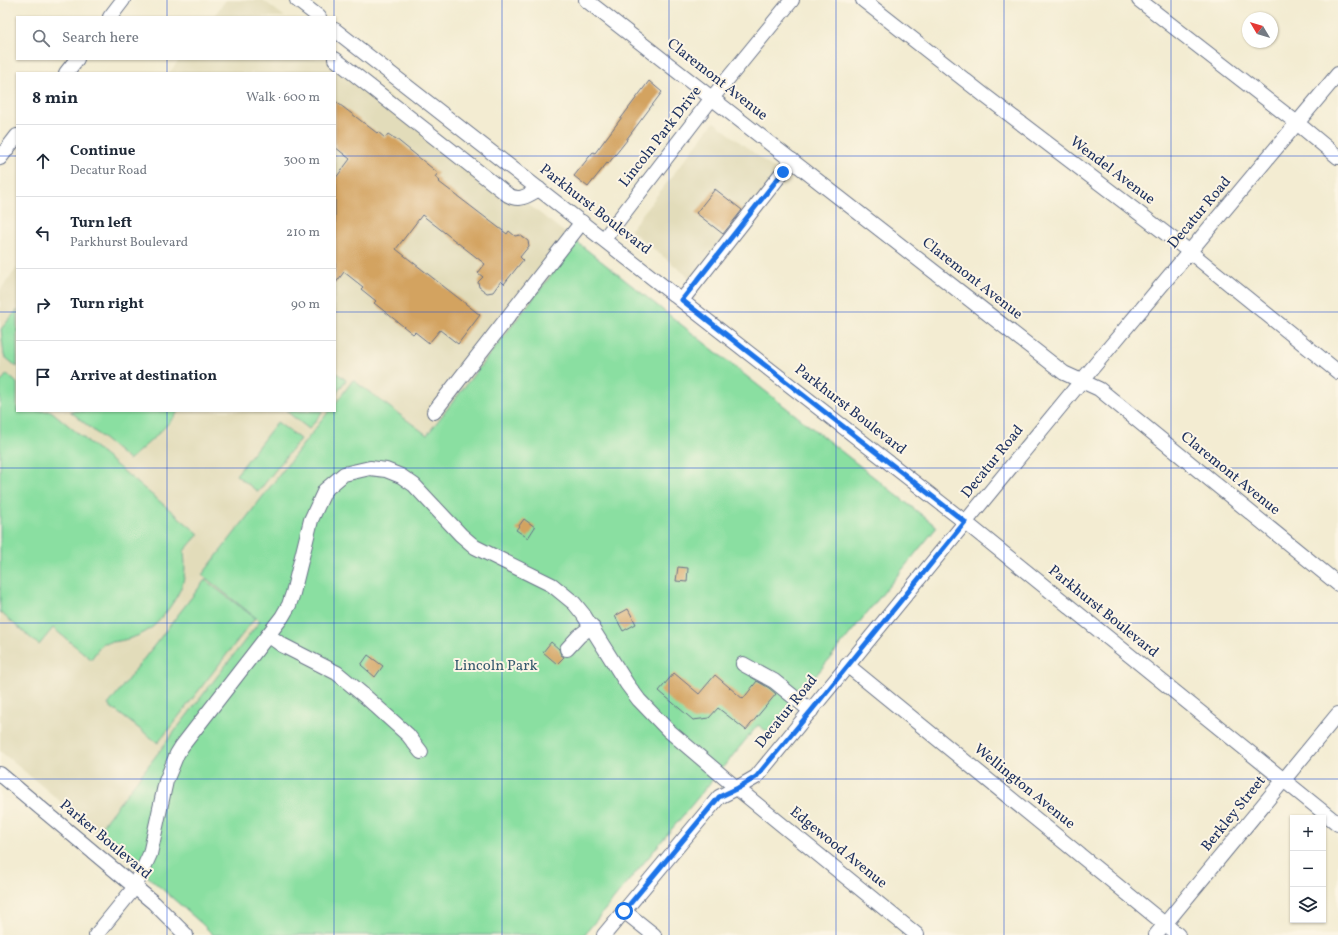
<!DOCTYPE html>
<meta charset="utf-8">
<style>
:root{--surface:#fff;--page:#f6f6f7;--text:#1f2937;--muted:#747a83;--line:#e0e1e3}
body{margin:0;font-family:Vollkorn,serif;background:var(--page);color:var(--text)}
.controls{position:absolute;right:12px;bottom:12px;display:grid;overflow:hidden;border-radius:0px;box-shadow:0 1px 3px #0004}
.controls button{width:36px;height:36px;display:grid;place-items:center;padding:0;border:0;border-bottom:1px solid var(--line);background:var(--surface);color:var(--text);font:20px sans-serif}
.compass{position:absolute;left:1242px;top:12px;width:36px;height:36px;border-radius:50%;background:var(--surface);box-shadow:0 1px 3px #0004;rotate:308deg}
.stop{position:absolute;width:12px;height:12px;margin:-9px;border:3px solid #1a73e8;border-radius:50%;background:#fff}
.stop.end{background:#1a73e8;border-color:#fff;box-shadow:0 1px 4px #0008}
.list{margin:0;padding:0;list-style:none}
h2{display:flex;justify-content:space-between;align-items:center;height:52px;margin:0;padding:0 16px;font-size:17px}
h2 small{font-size:13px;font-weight:400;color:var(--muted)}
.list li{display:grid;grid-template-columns:26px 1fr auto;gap:12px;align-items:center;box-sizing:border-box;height:72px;padding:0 16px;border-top:1px solid var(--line)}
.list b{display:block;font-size:15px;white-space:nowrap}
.list p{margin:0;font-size:13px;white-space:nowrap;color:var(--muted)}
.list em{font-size:13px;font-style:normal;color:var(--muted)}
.icon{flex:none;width:22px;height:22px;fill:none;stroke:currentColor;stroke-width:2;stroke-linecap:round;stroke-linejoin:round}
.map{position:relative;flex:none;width:1338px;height:935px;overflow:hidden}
.search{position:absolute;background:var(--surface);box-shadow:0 1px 3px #0004;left:16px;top:16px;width:320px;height:44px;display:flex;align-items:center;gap:10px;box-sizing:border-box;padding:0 14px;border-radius:0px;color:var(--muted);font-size:15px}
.panel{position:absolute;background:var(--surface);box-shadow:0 1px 3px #0004;left:16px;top:72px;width:320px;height:340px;border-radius:0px}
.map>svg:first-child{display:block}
.built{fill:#e2dcba}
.green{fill:#8adfa1;stroke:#528780}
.building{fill:#d3a360}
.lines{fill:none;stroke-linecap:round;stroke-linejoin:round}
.minor-casing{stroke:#677187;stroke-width:16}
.minor{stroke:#fff;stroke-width:14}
.route{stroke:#1a73e8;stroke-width:5}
.grid{fill:none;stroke:#1d4ed8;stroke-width:1;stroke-opacity:0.55}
.labels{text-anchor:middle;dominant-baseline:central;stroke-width:4;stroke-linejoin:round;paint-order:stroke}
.street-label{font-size:15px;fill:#1b2f5e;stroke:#fcf5e5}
.park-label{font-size:15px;fill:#375b6f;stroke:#fcf5e5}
</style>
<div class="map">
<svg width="1338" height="935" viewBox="0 0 1338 935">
<rect width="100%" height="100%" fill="#fcf5e5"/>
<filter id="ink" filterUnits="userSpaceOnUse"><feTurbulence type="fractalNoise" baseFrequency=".025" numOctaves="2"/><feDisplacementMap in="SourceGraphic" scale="8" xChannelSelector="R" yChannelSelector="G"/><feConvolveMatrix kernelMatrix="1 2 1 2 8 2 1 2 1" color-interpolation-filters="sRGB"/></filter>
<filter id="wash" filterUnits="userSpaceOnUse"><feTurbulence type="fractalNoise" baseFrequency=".012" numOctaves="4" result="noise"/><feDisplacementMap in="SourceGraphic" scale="16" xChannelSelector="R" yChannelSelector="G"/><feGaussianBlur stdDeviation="0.9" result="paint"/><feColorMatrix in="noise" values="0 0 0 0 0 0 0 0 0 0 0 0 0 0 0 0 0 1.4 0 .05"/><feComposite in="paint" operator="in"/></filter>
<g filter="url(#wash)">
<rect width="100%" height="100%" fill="#f3ecd2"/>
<!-- built -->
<g class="built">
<polygon points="226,0 263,0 285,17 213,17"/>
<polygon points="335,55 577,242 426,436 354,380 335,404 335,73 169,73 180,59 335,59"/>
<polygon points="714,122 785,177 700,286 630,230"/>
<polygon points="17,268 17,411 329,411 202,575 260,621 97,832 0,751 0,290"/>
</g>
<!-- green -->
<g class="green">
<polygon points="577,242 937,527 769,733 758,725 584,935 213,935 201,923 97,832 260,621 202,575 329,411 335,411 335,404 353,380 427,435"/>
<polygon points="17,310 17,367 4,356 1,329"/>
<polygon points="335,372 346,380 335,395"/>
<path d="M7,374L17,383V411H51L199,534L184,551C185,562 186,574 182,585C177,599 162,620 150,629C138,638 118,642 103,643L91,659L53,628L39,645L0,612V383Z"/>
<path d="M70,411H179C164,430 147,444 129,460Z"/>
<polygon points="286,411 323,411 309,429"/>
<polygon points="277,422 300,439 258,492 236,475"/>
<polygon points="205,580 255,618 158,743 108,705"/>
</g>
<g id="blocks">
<!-- building -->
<g class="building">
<polygon points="649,81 662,92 626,140 627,140 608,164 607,163 588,187 574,176 593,152 595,153"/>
<polygon points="335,101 377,133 378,132 385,138 388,134 394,138 395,138 438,173 435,177 440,181 439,182 507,234 509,231 515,236 520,235 528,241 529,246 520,257 523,260 504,284 501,281 493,292 487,293 479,287 478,282 483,277 478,273 485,264 422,215 396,249 480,315 458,344 440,330 429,343 415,332 413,334 374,303 376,301 361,289 363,287 344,272 335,284 335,179 350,159 335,147"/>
<polygon points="715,189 742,210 723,234 696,213"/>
<polygon points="524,519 535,527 528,538 516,530"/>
<polygon points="678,567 688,568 687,582 676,581"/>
<polygon points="628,609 636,624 623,631 615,616"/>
<polygon points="551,642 559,649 561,655 564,657 557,664 543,652"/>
<polygon points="368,655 383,666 375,677 361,665"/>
<polygon points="674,673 699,694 715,675 743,699 757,681 769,688 776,694 746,730 718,708 709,718 693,720 659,691"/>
</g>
</g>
</g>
<g filter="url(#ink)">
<use href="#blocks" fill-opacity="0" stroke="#677187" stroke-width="1"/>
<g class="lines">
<!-- minor casing -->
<g class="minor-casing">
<g id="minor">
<polyline points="297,0 319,17"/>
<polyline points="586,0 1064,373 1099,389 1338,584"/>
<polyline points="863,0 984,95 1190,252 1338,372"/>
<polyline points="1139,0 1297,123 1338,157"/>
<polyline points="110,17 123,0"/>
<polyline points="335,30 965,522 1338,824"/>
<path d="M335,59L508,195C520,202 528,195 539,189"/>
<polyline points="66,73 77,59"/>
<polyline points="0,158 17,136"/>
<polyline points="604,239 712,98 792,0"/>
<polyline points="682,300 792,160"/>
<polyline points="434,412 582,222"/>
<polyline points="268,635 282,645 337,673 367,698 408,735 421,752"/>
<polyline points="567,649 579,636 592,626"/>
<polyline points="743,664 774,681 811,711"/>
<polyline points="847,665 1178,935"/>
<polyline points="0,774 154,903 186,935"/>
<polyline points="624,911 654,935"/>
<polyline points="96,935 135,887 150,854 166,781 177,754 182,746 282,617 289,605 293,593 311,520 325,490 344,474 370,468 386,470 401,476 414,485 461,535 475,547 552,585 574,603 583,614 627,684 639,700 668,730 727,780 917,935"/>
<polyline points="604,935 719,797 737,788 756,777 1074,390 1338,74"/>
<polyline points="1156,935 1338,714"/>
</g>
</g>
<!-- minor -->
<use href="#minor" class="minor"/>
</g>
</g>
<g class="lines" filter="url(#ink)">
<!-- route -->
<polyline class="route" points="624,911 719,797 738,788 756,777 811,711 965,522 682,300 783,172"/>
</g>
<!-- grid -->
<path class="grid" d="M167,0V17M334,0V17M502,0V935M669,0V935M836,0V935M1004,0V935M1171,0V935M167,59V73M334,59V73M0,156H17M335,156H1338M0,312H17M335,312H1338M167,411V935M334,411V935M0,468H1338M0,623H1338M0,779H1338"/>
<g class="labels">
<!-- street labels -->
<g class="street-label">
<text transform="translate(717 80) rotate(38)">Claremont Avenue</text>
<text transform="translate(661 137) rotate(-52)">Lincoln Park Drive</text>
<text transform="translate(1112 171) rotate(37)">Wendel Avenue</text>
<text transform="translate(595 210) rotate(38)">Parkhurst Boulevard</text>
<text transform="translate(1200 213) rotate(-50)">Decatur Road</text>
<text transform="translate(972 279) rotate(38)">Claremont Avenue</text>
<text transform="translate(850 410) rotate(38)">Parkhurst Boulevard</text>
<text transform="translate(993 462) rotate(-51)">Decatur Road</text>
<text transform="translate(1230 474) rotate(39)">Claremont Avenue</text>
<text transform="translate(1103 612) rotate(39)">Parkhurst Boulevard</text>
<text transform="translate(787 712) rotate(-51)">Decatur Road</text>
<text transform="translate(1024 787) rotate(39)">Wellington Avenue</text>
<text transform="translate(1234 814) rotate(-51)">Berkley Street</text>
<text transform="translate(105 840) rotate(40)">Parker Boulevard</text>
<text transform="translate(838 848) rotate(39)">Edgewood Avenue</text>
</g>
<!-- park labels -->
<g class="park-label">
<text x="496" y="666">Lincoln Park</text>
</g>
</g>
</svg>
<div class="controls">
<button>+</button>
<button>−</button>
<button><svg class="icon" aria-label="layers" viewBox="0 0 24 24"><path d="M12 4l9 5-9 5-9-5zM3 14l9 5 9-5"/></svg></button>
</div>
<svg class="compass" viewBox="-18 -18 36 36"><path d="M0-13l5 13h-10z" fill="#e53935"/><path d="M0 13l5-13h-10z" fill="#747a83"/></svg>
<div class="stop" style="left:624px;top:911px"></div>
<div class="stop end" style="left:783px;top:172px"></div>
<div class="search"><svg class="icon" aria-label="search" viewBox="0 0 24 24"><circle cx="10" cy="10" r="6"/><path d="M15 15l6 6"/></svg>Search here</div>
<section class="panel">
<h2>8 min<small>Walk · 600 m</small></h2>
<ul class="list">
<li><svg class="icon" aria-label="ahead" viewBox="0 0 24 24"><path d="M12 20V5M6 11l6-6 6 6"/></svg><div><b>Continue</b><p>Decatur Road</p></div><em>300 m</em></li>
<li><svg class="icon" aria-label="left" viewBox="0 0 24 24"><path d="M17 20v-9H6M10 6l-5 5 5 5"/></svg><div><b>Turn left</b><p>Parkhurst Boulevard</p></div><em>210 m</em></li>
<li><svg class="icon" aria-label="right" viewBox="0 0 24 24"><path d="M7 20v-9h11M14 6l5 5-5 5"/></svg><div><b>Turn right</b></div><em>90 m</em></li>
<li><svg class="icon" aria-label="arrive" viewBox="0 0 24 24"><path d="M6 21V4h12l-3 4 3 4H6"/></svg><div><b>Arrive at destination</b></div></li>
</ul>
</section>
</div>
